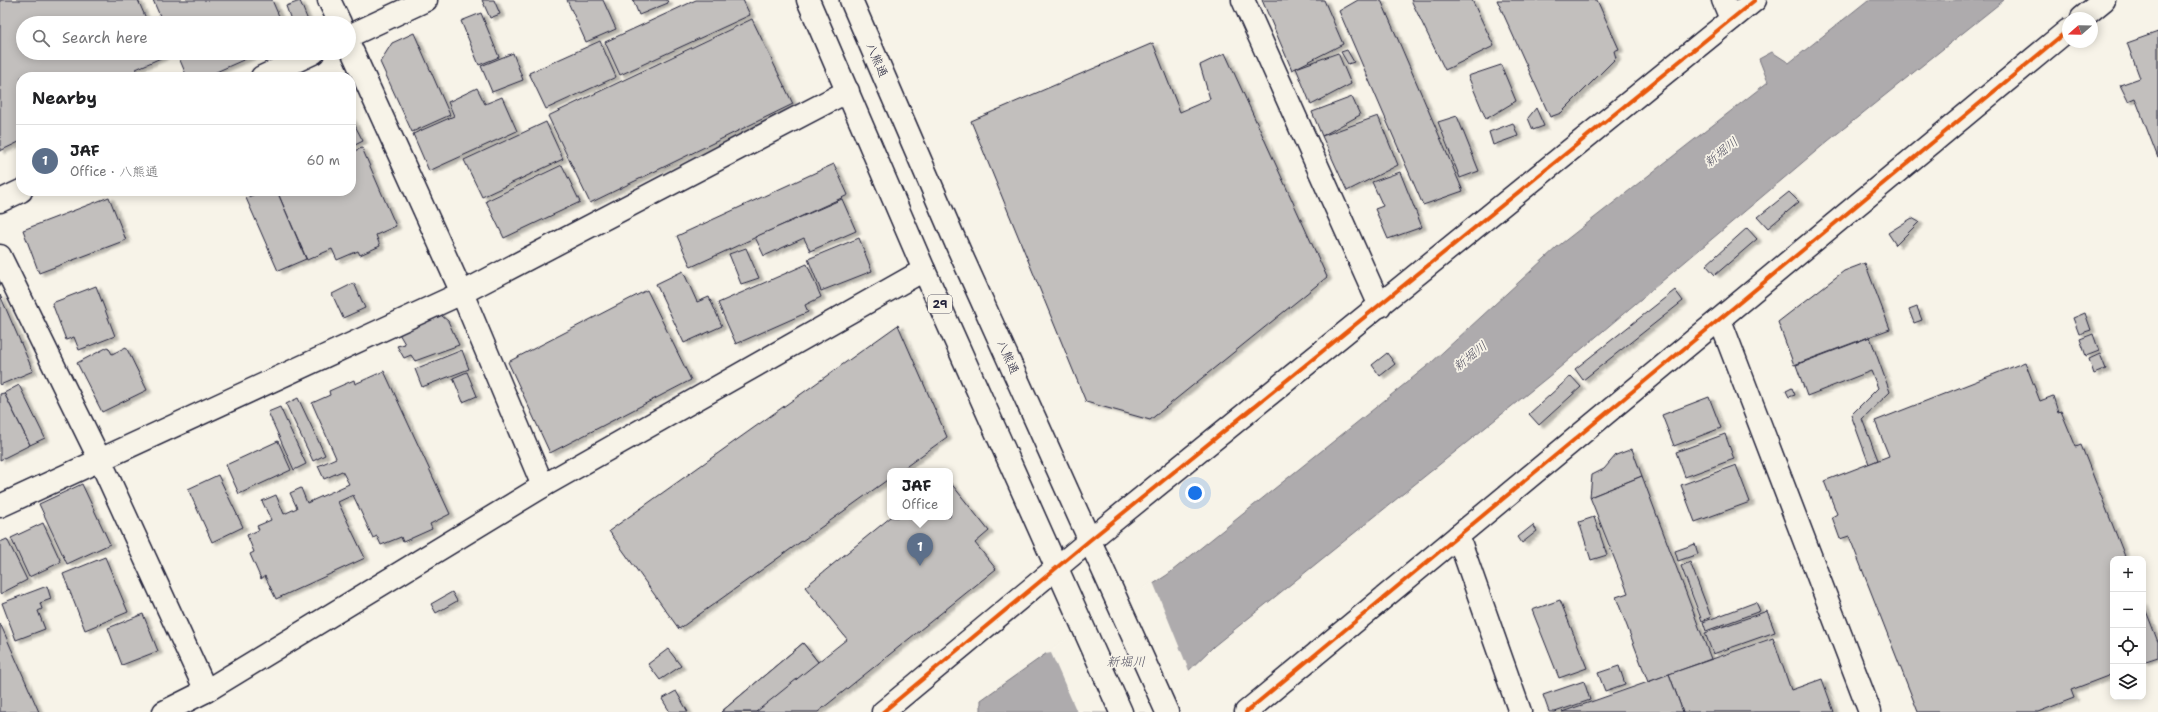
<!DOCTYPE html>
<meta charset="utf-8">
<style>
:root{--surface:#fff;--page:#f6f6f6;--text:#202124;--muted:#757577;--line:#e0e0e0;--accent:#1f6fb2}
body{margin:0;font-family:"Shantell Sans","Klee One",sans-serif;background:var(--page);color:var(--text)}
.controls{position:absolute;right:12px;bottom:12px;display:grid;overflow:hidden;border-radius:8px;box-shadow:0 2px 10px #0003}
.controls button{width:36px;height:36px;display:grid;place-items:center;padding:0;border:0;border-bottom:1px solid var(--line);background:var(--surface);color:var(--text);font:20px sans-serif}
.compass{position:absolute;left:2062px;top:12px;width:36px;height:36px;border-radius:50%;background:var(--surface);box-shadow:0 2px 10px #0003;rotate:250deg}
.you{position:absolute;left:1195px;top:493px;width:14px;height:14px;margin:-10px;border:3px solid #fff;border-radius:50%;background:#1a73e8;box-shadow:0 0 0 6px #1a73e833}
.badge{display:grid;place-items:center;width:26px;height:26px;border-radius:50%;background:var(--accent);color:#fff;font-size:13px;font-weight:700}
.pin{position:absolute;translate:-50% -33px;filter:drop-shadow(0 1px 2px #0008)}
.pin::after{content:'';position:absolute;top:21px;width:14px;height:12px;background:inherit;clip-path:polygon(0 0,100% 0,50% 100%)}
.popup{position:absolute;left:887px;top:468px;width:66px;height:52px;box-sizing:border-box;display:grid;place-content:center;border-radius:8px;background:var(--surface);filter:drop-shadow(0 1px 3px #0005);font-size:13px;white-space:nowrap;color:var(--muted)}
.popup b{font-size:15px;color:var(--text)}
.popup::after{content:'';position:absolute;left:50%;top:100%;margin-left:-8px;border:8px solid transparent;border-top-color:var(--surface)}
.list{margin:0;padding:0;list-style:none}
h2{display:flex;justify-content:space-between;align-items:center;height:52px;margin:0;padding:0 16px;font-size:17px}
h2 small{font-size:13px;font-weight:400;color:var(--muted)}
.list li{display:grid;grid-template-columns:26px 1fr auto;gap:12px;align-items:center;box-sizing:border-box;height:72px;padding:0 16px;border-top:1px solid var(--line)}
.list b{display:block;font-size:15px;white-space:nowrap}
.list p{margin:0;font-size:13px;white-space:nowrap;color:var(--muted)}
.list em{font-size:13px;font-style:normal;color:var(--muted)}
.icon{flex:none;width:22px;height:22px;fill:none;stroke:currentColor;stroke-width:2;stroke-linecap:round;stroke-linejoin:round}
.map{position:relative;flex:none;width:2158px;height:712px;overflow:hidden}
.search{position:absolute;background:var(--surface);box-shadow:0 2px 10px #0003;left:16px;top:16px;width:340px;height:44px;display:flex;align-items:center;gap:10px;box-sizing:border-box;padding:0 14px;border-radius:22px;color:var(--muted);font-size:15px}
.panel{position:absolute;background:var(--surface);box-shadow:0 2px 10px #0003;left:16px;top:72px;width:340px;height:124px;border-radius:16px}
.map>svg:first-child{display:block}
.water{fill:#aeabad;stroke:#76747f}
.pier{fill:#f7f3e8}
.building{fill:#c2bfbd;stroke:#22223b;filter:url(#shadow)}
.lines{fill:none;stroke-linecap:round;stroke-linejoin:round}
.street-casing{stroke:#22223b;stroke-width:25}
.secondary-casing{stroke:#22223b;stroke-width:25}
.primary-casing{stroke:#22223b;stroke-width:25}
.street{stroke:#f7f3e8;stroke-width:22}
.secondary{stroke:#f7f3e8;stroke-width:22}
.primary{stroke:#f7f3e8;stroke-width:22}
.cycleway-casing{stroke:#f7f3e8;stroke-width:6}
.cycleway{stroke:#e8590c;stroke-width:4}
.labels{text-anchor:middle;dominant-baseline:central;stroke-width:3.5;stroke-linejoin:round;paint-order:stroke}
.shield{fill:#f7f3e8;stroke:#62616f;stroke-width:1}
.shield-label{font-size:11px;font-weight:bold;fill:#22223b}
.street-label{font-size:12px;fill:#22223b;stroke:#f7f3e8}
.water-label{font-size:13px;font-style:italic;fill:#535263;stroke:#f7f3e8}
</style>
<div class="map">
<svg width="2158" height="712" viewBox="0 0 2158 712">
<defs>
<filter id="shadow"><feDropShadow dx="4.5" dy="2.5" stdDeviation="1" flood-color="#0004"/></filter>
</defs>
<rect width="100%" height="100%" fill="#f7f3e8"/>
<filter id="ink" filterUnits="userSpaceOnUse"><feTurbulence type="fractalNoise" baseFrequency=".025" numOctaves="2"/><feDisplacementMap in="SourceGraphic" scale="8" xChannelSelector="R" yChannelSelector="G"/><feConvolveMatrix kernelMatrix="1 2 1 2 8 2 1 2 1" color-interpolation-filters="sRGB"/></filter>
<g filter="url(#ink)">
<!-- water -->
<polygon class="water" points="1868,0 2004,0 1828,141 1558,369 1214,646 1146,712 981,712 981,700 1047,653 1167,575 1431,363 1557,247 1768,82 1759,59 1772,52 1789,63"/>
<!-- pier -->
<polygon class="pier" points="1153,582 1190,673 1149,712 1077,712 1051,653 1046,654 1046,652"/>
<!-- building -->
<g class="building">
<polygon points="0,0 138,0 148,23 23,23 23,53 161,53 163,57 136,69 139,77 21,77 21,141 0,151"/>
<polygon points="153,0 272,0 282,23 163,23"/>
<polygon points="482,0 494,0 500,14 490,18"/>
<polygon points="567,0 603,0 616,29 586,42"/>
<polygon points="633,0 667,0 668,3 639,15"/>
<polygon points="696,0 743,0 750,15 620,75 605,42"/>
<polygon points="1262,0 1324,0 1343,44 1292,70"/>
<polygon points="1358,0 1381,0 1463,191 1423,205 1339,11"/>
<polygon points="1411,0 1472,0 1494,46 1445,70"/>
<polygon points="1497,0 1597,0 1619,49 1614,51 1616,58 1561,113 1550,117"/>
<polygon points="300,1 309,23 292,23 286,6"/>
<polygon points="481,13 499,57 479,65 461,21"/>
<polygon points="752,19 793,104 590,203 548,116"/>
<polygon points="2158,32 2158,158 2135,98 2128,101 2120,85 2140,78 2127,43"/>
<polygon points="414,33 450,115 412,132 380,62 392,43"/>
<polygon points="600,41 616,77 546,109 529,73"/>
<polygon points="1153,43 1180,112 1210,99 1200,65 1225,53 1327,277 1150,420 1086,402 971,121"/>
<polygon points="1347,50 1354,62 1348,64 1341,52"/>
<polygon points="177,53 259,53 205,77 187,77"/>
<polygon points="513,53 523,80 492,92 481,66"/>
<polygon points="1338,53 1351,84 1311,105 1296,68"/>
<polygon points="1501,65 1516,101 1486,119 1468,76"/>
<polygon points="327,72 330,77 317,77"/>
<polygon points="477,88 485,104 502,97 517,131 429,171 413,134 454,116 448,102"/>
<polygon points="1352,97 1360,115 1322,136 1312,112"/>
<polygon points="1536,108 1544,126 1533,130 1528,118"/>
<polygon points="1378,116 1398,165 1347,191 1322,136"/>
<polygon points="1457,116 1479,171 1460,178 1438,122"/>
<polygon points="351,118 363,141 351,147"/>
<polygon points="546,122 563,159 482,197 464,160"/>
<polygon points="1513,123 1518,136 1493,145 1489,132"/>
<polygon points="362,148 396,226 376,235 380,246 360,255 358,251 337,260 332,249 307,260 277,191 351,191 351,152"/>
<polygon points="834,164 848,195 691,267 677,236"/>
<polygon points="562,165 580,202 504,238 486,201"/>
<polygon points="1400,172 1422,227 1388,239 1375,209 1383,206 1372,182"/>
<polygon points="262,191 277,191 306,259 278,271 246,198"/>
<polygon points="1789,192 1799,202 1768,228 1758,217"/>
<polygon points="109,197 126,240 39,273 23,230"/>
<polygon points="842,199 856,231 810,251 804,238 764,256 755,237"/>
<polygon points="1912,218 1919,222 1896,245 1888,233"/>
<polygon points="1747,228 1757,239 1715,275 1706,265"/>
<polygon points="859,238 872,271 821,291 808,259"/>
<polygon points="746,248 759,278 741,284 729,254"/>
<polygon points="1865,263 1890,329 1794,365 1778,322 1844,271"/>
<polygon points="807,264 821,297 805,305 808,312 736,344 718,303"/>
<polygon points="683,271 697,302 709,297 722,326 684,343 656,284"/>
<polygon points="354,283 365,308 343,318 332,294"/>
<polygon points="96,286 115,336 79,350 74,337 66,340 52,303"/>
<polygon points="647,290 691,380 550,453 508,362"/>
<polygon points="1675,290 1683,301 1583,380 1575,369"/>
<polygon points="0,295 33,371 0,385"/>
<polygon points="1917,307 1922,320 1914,323 1909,310"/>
<polygon points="436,311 448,321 459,345 415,361 411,355 404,358 397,346 405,344 398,332"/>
<polygon points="2085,313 2091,330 2079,334 2073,318"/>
<polygon points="898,325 947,437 900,471 890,471 890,478 679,629 609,531"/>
<polygon points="2093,334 2099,351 2086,356 2080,339"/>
<polygon points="1870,337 1890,392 1862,419 1878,460 1869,464 1851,415 1878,388 1871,371 1807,396 1796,365"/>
<polygon points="108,347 112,354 126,347 147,390 102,412 77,363"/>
<polygon points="462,350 469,369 422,387 415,369"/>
<polygon points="1387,353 1395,364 1380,376 1372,365"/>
<polygon points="2100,354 2106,369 2094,374 2089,359"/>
<polygon points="2025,362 2040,401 2053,396 2058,412 2061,411 2076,447 2081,445 2126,559 2113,559 2113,674 2071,690 2074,698 2038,712 1918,712 1849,536 1840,539 1832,517 1837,514 1824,481 1889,456 1875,421"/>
<polygon points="384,371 450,514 430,524 432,529 403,542 401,537 381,545 377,536 373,538 353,495 338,502 365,558 276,599 265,576 261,579 250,554 254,552 247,535 259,530 257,526 271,520 262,501 276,495 284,514 297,508 290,493 301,488 307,503 349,484 342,471 324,479 318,466 336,458 312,403 330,395 329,391 354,380 355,384"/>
<polygon points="467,372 477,396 463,402 453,378"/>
<polygon points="1571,376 1581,387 1539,425 1529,414"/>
<polygon points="19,385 45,438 30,445 4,393"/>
<polygon points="1792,388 1795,395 1789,397 1786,391"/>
<polygon points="4,393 30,445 0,460 0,394"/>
<polygon points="1709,397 1721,428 1674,446 1662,415"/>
<polygon points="298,398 325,455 313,461 286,404"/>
<polygon points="280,407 306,464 294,470 268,412"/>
<polygon points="1725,434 1734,459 1685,477 1676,452"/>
<polygon points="278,441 291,470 239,494 226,465"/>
<polygon points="1632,449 1642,476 1590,497 1592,475 1604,469 1616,455"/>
<polygon points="1736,465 1750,502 1695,522 1681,485"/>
<polygon points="218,475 243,527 212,542 188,489"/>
<polygon points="1642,476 1711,659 1648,682 1616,597 1628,593 1590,497"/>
<polygon points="950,482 989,531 975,543 996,569 818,712 721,712 803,643 818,662 847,639 805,587 891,517 950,517"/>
<polygon points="82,484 110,544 67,564 39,504"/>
<polygon points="1594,517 1607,555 1591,560 1579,522"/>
<polygon points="43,523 61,562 29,577 11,538"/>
<polygon points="1533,525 1537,531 1522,543 1518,537"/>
<polygon points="7,539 27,580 0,594 0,542"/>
<polygon points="1695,544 1698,554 1678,561 1675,551"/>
<polygon points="105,557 128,612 85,630 63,574"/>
<polygon points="1690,562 1711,617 1702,621 1681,566"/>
<polygon points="47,586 51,599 40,603 42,609 38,611 45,629 16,640 2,603"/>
<polygon points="452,592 457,601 436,613 431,604"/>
<polygon points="1560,600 1587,668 1559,678 1532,610"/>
<polygon points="1756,602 1760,611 1706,631 1703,622"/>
<polygon points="2143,603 2158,642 2158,657 2143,662"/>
<polygon points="1767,611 1775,632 1713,654 1705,633"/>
<polygon points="143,614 158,651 122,665 108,628"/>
<polygon points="0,623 39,712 0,712"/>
<polygon points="1773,638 1791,690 1822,679 1834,712 1683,712 1669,674"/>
<polygon points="803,643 818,662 756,712 721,712"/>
<polygon points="668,649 681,666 660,680 648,664"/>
<polygon points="1619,666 1625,684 1605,691 1598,673"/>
<polygon points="1669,674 1683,712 1562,712 1648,682"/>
<polygon points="1584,681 1590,700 1555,712 1549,712 1543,695"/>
<polygon points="676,691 688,712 670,712 662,699"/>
</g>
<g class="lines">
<!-- street casing -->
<g class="street-casing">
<g id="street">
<polyline points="329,0 340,23"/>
<polyline points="1243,0 1380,306"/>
<polyline points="1723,0 1731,19"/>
<polyline points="349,36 426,0"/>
<polyline points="349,44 462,293 543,486"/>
<polyline points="262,77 313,53"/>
<polyline points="0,201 21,191"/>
<polyline points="0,256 100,460 206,691"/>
<polyline points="1720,320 1870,712"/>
<polyline points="0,506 462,293 848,91"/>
<polyline points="1458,536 1520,712"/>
</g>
</g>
<!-- secondary casing -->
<g class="secondary-casing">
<g id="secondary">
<polyline points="2082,18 2104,0"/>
<polyline points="164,712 206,691 543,486 924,270"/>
<polyline points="883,712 1090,540 1755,0"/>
<polyline points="1246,712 2068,30"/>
</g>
</g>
<!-- primary casing -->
<g class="primary-casing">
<g id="primary">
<polyline points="808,0 924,270 1121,712"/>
<polyline points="851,0 959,250 1167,712"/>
</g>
</g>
<!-- street -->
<use href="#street" class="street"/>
<!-- secondary -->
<use href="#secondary" class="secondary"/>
<!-- primary -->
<use href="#primary" class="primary"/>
<!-- cycleway casing -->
<g class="cycleway-casing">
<g id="cycleway">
<polyline points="883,712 1090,540 1755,0"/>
<polyline points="1246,712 2068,30"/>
</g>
</g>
<!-- cycleway -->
<use href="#cycleway" class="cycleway"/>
</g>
</g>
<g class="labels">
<!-- shield labels -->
<rect class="shield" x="928" y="295" width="24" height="18" rx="3"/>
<g class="shield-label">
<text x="940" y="304">29</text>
</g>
<!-- street labels -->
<g class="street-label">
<text transform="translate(877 60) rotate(67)">八熊通</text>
<text transform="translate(1008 357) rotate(66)">八熊通</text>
</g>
<!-- water labels -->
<g class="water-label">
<text transform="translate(1721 152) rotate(-39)">新堀川</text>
<text transform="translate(1470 356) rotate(-39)">新堀川</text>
<text x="1126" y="661">新堀川</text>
</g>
</g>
</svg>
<div class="controls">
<button>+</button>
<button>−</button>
<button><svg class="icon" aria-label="locate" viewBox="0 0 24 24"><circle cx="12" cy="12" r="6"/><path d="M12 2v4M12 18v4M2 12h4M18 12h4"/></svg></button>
<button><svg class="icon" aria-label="layers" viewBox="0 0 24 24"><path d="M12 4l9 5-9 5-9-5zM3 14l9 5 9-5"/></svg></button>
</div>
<svg class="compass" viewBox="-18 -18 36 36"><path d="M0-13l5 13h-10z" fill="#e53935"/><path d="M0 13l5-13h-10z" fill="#757577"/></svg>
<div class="you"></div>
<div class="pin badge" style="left:920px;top:566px;background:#5c6f8a">1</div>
<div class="popup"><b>JAF</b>Office</div>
<div class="search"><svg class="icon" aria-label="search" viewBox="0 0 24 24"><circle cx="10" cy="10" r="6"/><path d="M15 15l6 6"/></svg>Search here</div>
<section class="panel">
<h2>Nearby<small></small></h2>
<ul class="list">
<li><span class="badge" style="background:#5c6f8a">1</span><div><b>JAF</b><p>Office · 八熊通</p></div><em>60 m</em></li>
</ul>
</section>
</div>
